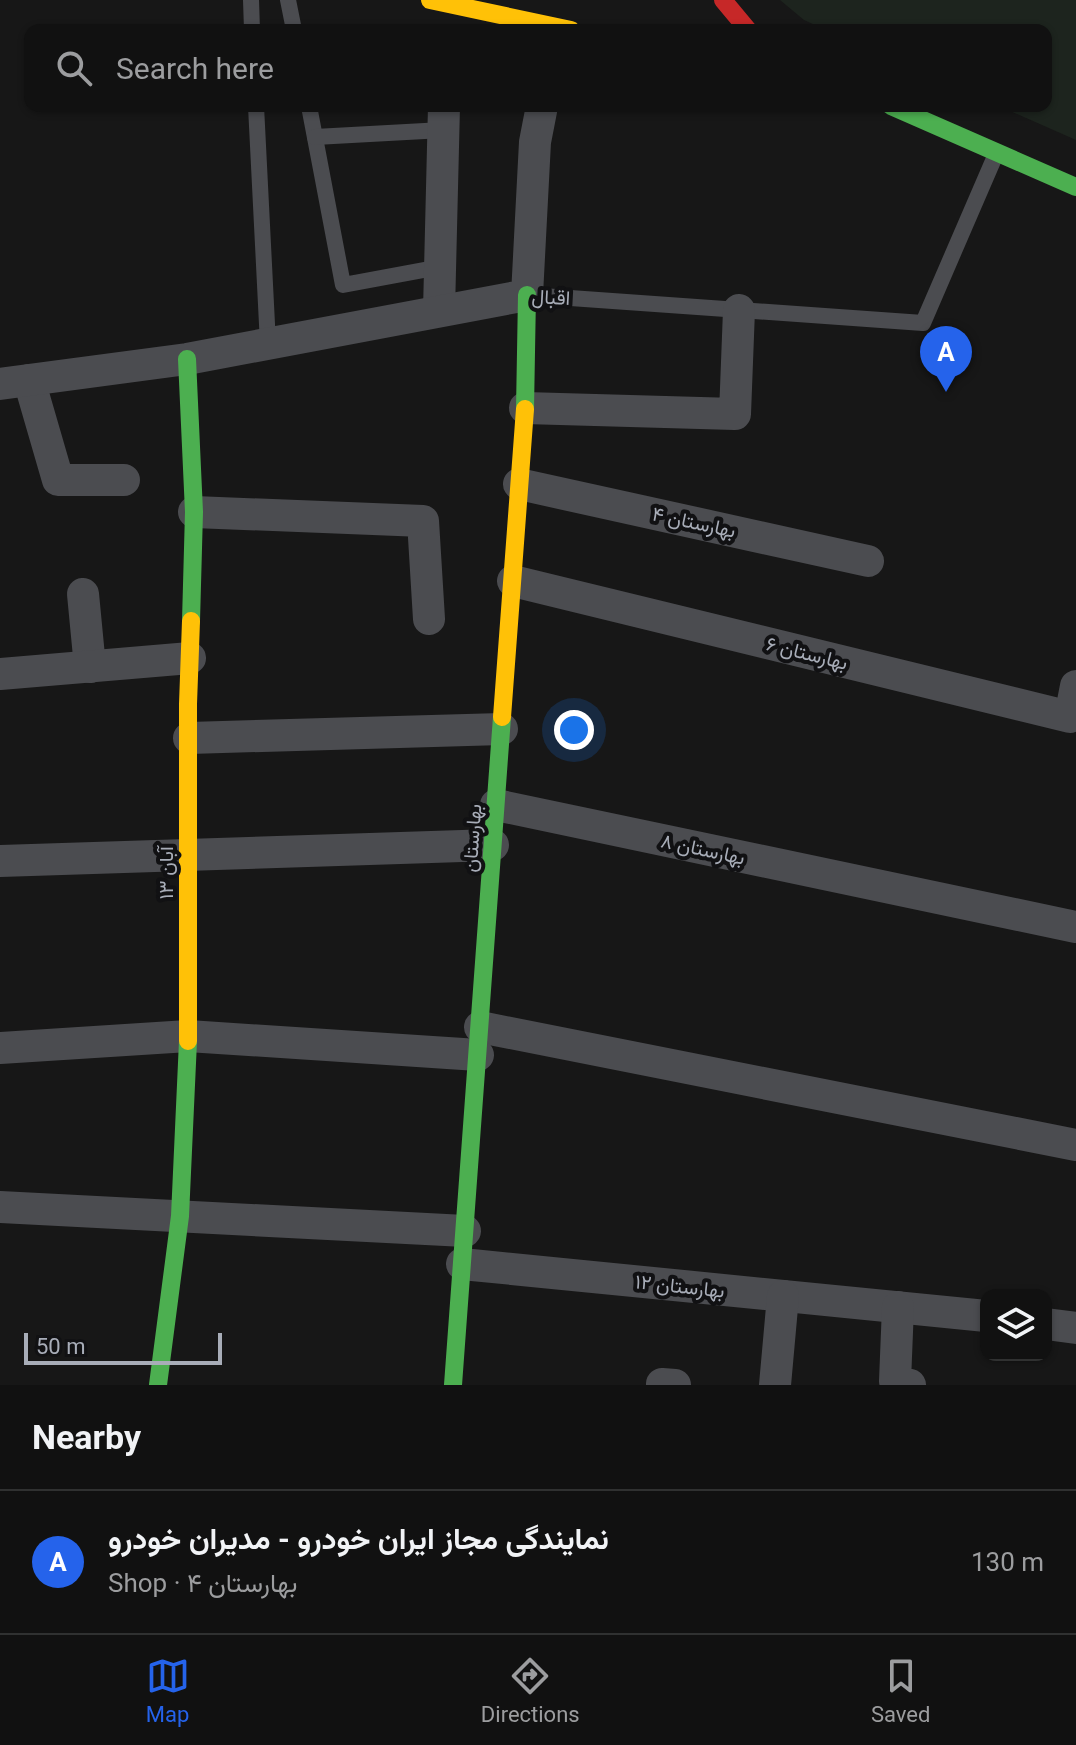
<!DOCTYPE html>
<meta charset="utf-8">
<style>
:root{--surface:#111;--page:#1e1f1f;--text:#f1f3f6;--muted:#9c9d9f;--line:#303131;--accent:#2563eb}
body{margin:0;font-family:Roboto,Vazirmatn,sans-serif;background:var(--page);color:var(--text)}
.controls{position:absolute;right:24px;bottom:24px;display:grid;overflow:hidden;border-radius:16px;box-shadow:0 2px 6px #0004}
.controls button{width:72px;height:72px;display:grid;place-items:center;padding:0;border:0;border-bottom:2px solid var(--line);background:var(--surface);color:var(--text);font:40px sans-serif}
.scale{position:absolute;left:24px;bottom:20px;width:198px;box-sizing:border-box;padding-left:8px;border:4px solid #a8adb8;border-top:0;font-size:22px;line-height:28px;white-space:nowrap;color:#a8adb8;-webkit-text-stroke:6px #111113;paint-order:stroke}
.you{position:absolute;left:574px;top:730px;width:28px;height:28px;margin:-20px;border:6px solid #fff;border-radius:50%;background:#1a73e8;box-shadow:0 0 0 12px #1a73e833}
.badge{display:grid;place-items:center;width:52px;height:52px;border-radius:50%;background:var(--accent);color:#fff;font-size:26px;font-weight:700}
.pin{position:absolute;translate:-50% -66px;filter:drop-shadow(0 2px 4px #0008)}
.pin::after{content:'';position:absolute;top:42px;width:28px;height:24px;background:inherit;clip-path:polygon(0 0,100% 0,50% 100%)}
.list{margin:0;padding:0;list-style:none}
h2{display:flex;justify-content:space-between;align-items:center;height:104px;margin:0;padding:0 32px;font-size:34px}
h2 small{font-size:26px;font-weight:400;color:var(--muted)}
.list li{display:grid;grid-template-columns:52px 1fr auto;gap:24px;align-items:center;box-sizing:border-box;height:144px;padding:0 32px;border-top:2px solid var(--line)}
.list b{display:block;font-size:30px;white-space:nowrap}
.list p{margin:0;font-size:26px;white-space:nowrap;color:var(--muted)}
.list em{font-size:26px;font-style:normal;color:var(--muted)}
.icon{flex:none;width:44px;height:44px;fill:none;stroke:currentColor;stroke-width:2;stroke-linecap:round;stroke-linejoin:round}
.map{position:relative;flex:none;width:1076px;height:1385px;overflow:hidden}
.search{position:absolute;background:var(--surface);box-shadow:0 2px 6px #0004;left:24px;right:24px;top:24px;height:88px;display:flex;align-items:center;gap:20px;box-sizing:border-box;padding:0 28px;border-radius:16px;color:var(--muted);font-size:30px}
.sheet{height:248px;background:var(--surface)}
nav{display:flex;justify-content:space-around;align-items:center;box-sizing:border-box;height:112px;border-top:2px solid var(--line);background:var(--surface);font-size:22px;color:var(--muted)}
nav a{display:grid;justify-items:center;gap:4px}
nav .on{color:var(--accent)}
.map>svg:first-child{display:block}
.green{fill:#1d241e}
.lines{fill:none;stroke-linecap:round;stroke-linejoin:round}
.lane{stroke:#4b4c50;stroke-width:16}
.street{stroke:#4b4c50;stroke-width:32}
.fast{stroke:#4caf50;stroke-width:18}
.slow{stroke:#ffc107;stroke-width:18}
.jam{stroke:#c62828;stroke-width:18}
.labels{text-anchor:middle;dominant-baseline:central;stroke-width:8;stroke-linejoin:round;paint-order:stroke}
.street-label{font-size:20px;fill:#a8adb8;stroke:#111113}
</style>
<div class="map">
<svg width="1076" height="1385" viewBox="0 0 1076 1385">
<rect width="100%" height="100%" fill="#171717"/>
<!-- green -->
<polygon class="green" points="780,0 1076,0 1076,140 999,106 1046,106 1046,30 826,30 804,20"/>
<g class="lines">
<!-- lane -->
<g class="lane">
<polyline points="251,0 252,30"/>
<polyline points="288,0 294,30"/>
<polyline points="256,106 268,344"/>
<polyline points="309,106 343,285 440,267"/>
<polyline points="315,137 443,130"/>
<polyline points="528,295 923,323 996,154"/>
</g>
<!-- street -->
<g class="street">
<polyline points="439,311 444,106"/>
<polyline points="29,380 58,480 124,480"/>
<polyline points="0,384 187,359 527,295 535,142 542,106"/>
<polyline points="525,408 735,414 739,310"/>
<polyline points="519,484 868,561"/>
<polyline points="194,512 423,521 429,619"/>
<polyline points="513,581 1070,717 1076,686"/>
<polyline points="83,594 90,667"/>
<polyline points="0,674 190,658"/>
<polyline points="189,738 502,729"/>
<polyline points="496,805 1076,927"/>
<polyline points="0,861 493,845"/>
<polyline points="480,1027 1076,1145"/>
<polyline points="0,1048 188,1036 478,1055"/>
<polyline points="0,1207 465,1231"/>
<polyline points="462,1264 986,1316"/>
<polyline points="898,1307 895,1381 910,1385"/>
<polyline points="1046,1324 1076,1328"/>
<polyline points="662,1384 675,1385"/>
<polyline points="775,1385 783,1296"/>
</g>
<!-- fast -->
<g class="fast">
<polyline points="891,106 1076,187"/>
<polyline points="187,359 194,512 191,621"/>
<polyline points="525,409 527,295"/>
<polyline points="158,1385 180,1216 188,1041"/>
<polyline points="453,1385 502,717"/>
</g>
<!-- slow -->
<g class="slow">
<polyline points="430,0 571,30"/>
<polyline points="502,717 525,409"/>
<polyline points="188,1041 188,704 191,621"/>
</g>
<!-- jam -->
<polyline class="jam" points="723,0 748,30"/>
</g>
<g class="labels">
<!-- street labels -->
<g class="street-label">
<text transform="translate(551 297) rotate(3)">اقبال</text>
<text transform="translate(694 522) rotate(12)">بهارستان ۴</text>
<text transform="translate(807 653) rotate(14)">بهارستان ۶</text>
<text transform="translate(472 838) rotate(-86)">بهارستان</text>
<text transform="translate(703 849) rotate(12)">بهارستان ۸</text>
<text transform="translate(166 873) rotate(-90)">۱۳ آبان</text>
<text transform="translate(680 1286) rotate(6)">بهارستان ۱۲</text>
</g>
</g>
</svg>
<div class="controls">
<button><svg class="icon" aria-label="layers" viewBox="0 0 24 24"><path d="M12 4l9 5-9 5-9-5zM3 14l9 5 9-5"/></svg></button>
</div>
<div class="scale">50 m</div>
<div class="you"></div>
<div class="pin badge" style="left:946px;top:392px">A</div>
<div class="search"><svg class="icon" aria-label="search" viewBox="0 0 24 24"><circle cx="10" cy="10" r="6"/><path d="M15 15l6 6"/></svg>Search here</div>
</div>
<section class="sheet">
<h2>Nearby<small></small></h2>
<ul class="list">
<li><span class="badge">A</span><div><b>نمایندگی مجاز ایران خودرو - مدیران خودرو</b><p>Shop · بهارستان ۴</p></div><em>130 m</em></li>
</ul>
</section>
<nav>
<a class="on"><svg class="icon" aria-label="map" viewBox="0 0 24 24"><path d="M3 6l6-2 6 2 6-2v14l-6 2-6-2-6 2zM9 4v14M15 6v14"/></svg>Map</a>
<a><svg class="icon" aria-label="directions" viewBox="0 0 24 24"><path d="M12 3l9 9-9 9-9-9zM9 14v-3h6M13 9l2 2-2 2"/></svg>Directions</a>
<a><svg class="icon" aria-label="saved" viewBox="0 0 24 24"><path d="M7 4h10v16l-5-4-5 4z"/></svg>Saved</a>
</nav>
